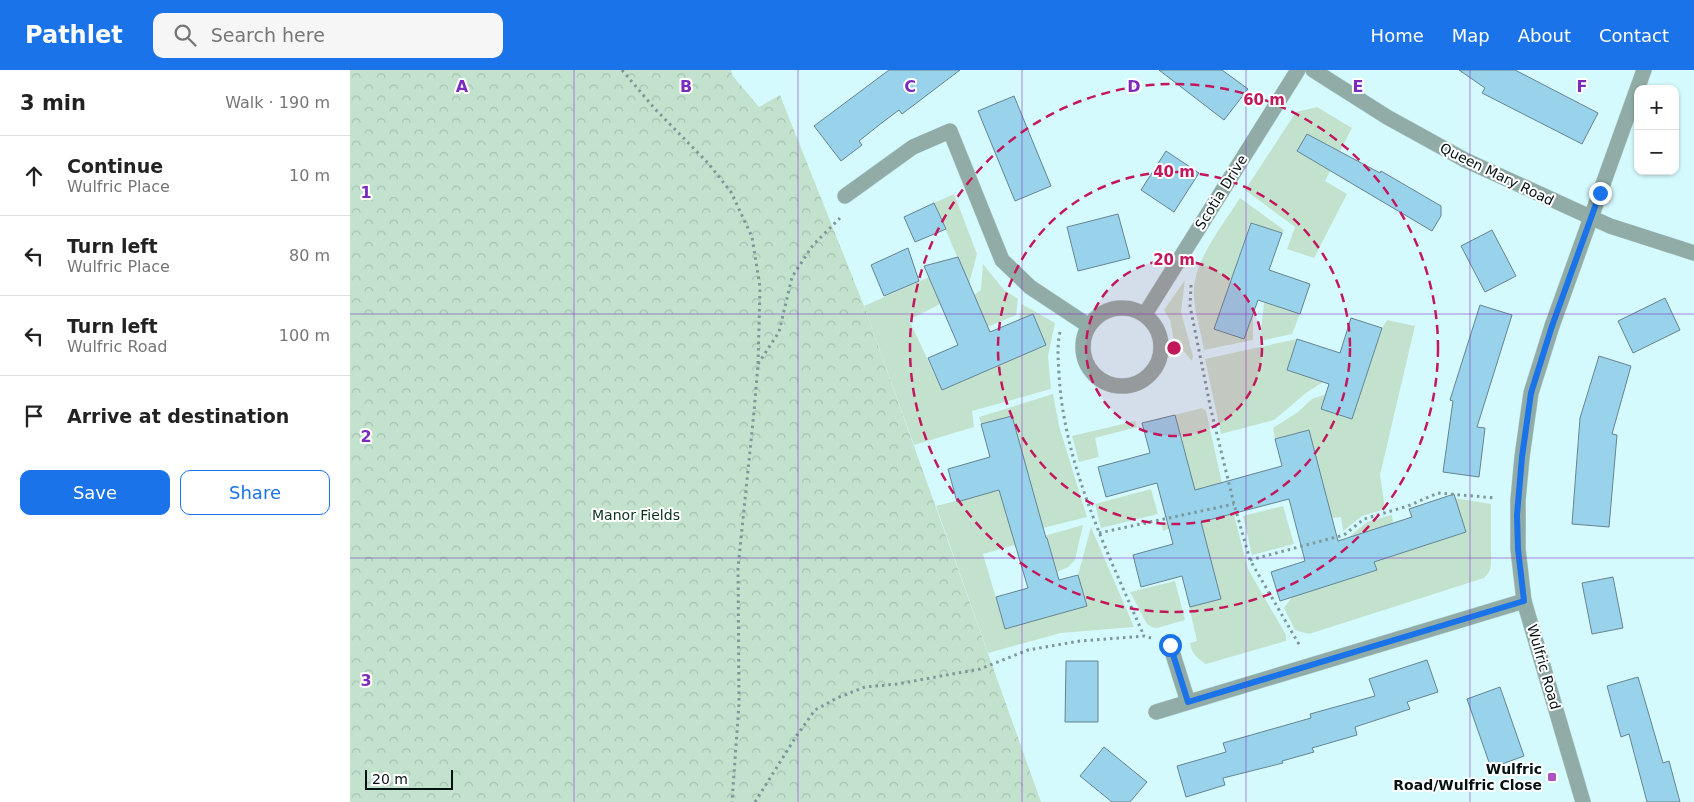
<!DOCTYPE html>
<meta charset="utf-8">
<style>
:root{--surface:#fff;--page:#f6f6f6;--text:#222;--muted:#767676;--line:#e0e0e0;--accent:#1a73e8}
body{margin:0;font-family:"DejaVu Sans",sans-serif;background:var(--page);color:var(--text)}
.controls{position:absolute;right:15px;top:15px;display:grid;overflow:hidden;border-radius:10px;box-shadow:0 1px 4px #0004}
.controls button{width:45px;height:45px;display:grid;place-items:center;padding:0;border:0;border-bottom:1px solid var(--line);background:var(--surface);color:var(--text);font:25px sans-serif}
.scale{position:absolute;left:15px;bottom:12px;width:88px;box-sizing:border-box;padding-left:5px;border:2px solid #051214;border-top:0;font-size:14px;line-height:18px;white-space:nowrap;color:#051214;-webkit-text-stroke:4px #fff;paint-order:stroke}
.stop{position:absolute;width:15px;height:15px;margin:-11px;border:4px solid #1a73e8;border-radius:50%;background:#fff}
.stop.end{background:#1a73e8;border-color:#fff;box-shadow:0 1px 5px #0008}
.list{margin:0;padding:0;list-style:none}
h2{display:flex;justify-content:space-between;align-items:center;height:65px;margin:0;padding:0 20px;font-size:21px}
h2 small{font-size:16px;font-weight:400;color:var(--muted)}
.list li{display:grid;grid-template-columns:32px 1fr auto;gap:15px;align-items:center;box-sizing:border-box;height:80px;padding:0 20px;border-top:1px solid var(--line)}
.list b{display:block;font-size:19px;white-space:nowrap}
.list p{margin:0;font-size:16px;white-space:nowrap;color:var(--muted)}
.list em{font-size:16px;font-style:normal;color:var(--muted)}
.actions{display:flex;gap:10px;padding:15px 20px}
.actions a{flex:1;padding:11px 0;border:1px solid var(--accent);border-radius:10px;text-align:center;font-size:18px;color:var(--accent)}
.actions .main{background:var(--accent);color:#fff}
.icon{flex:none;width:28px;height:28px;fill:none;stroke:currentColor;stroke-width:2;stroke-linecap:round;stroke-linejoin:round}
.map{position:relative;flex:none;width:1344px;height:732px;overflow:hidden}
header{display:flex;align-items:center;gap:30px;box-sizing:border-box;height:70px;padding:0 25px;background:var(--accent);color:#fff}
header strong{font-size:24px}
nav{display:flex;gap:28px;margin-inline-start:auto;font-size:18px}
.search{width:350px;height:45px;background:var(--page);display:flex;align-items:center;gap:12px;box-sizing:border-box;padding:0 18px;border-radius:10px;color:var(--muted);font-size:19px}
main{display:flex}
aside{flex:1;background:var(--surface)}
.map>svg:first-child{display:block}
.green{fill:#c3e2ce}
.park{fill:url(#park-crowns)}
.building{fill:#98d2eb;stroke:#668491}
.lines{fill:none;stroke-linecap:round;stroke-linejoin:round}
.minor-casing{stroke:#b4d5d9;stroke-width:16}
.path{stroke:#7d989b;stroke-width:3;stroke-dasharray:2.5 4;stroke-linecap:butt}
.minor{stroke:#91aca6;stroke-width:15}
.route{stroke:#1a73e8;stroke-width:6}
.grid{fill:none;stroke:#7b2cbf;stroke-width:1;stroke-opacity:0.55}
.ring{fill:none;stroke:#c2185b;stroke-width:2.5;stroke-dasharray:9 6}
.poi-dot{fill:#ac54c1;stroke:#fff;stroke-width:2}
.labels{text-anchor:middle;dominant-baseline:central;stroke-width:4;stroke-linejoin:round;paint-order:stroke}
.street-label{font-size:14px;fill:#051214;stroke:#fff}
.park-label{font-size:14px;fill:#08321e;stroke:#fff}
.poi-label{font-size:14px;font-weight:bold;fill:#051214;stroke:#fff;text-anchor:end}
.grid-label{font-size:16px;text-anchor:middle;font-weight:bold;fill:#7b2cbf;stroke:#fff;stroke-width:4;stroke-linejoin:round;paint-order:stroke}
.centre{fill:#c2185b;stroke:#fff;stroke-width:2.5}
.ring-label{font-size:15px;text-anchor:middle;font-weight:bold;fill:#c2185b;stroke:#fff;stroke-width:4;stroke-linejoin:round;paint-order:stroke}
</style>
<header>
<strong>Pathlet</strong>
<div class="search"><svg class="icon" aria-label="search" viewBox="0 0 24 24"><circle cx="10" cy="10" r="6"/><path d="M15 15l6 6"/></svg>Search here</div>
<nav><a>Home</a><a>Map</a><a>About</a><a>Contact</a></nav>
</header>
<main>
<aside>
<h2>3 min<small>Walk · 190 m</small></h2>
<ul class="list">
<li><svg class="icon" aria-label="ahead" viewBox="0 0 24 24"><path d="M12 20V5M6 11l6-6 6 6"/></svg><div><b>Continue</b><p>Wulfric Place</p></div><em>10 m</em></li>
<li><svg class="icon" aria-label="left" viewBox="0 0 24 24"><path d="M17 20v-9H6M10 6l-5 5 5 5"/></svg><div><b>Turn left</b><p>Wulfric Place</p></div><em>80 m</em></li>
<li><svg class="icon" aria-label="left" viewBox="0 0 24 24"><path d="M17 20v-9H6M10 6l-5 5 5 5"/></svg><div><b>Turn left</b><p>Wulfric Road</p></div><em>100 m</em></li>
<li><svg class="icon" aria-label="arrive" viewBox="0 0 24 24"><path d="M6 21V4h12l-3 4 3 4H6"/></svg><div><b>Arrive at destination</b></div></li>
</ul>
<div class="actions"><a class="main">Save</a><a>Share</a></div>
</aside>
<div class="map">
<svg width="1344" height="732" viewBox="0 0 1344 732">
<defs>
<pattern id="park-crowns" width="20" height="18" patternUnits="userSpaceOnUse" patternTransform="scale(1.25)"><rect width="20" height="18" fill="#c3e2ce"/><path d="M2 6a3 3 0 1 1 6 0M12 15a3 3 0 1 1 6 0" fill="none" stroke="#a6c1b0"/></pattern>
</defs>
<rect width="100%" height="100%" fill="#d5fafe"/>
<!-- green -->
<g class="green">
<polygon points="967,37 1002,58 975,111 997,124 964,188 937,179 945,157 895,120 946,42"/>
<polygon points="604,124 627,184 619,214 584,133"/>
<path d="M890,128L934,160L927,176L931,163L900,153L865,259L894,269L903,243V270L854,280C851,262 845,244 844,227C841,193 873,155 890,128Z"/>
<polygon points="633,194 654,220 668,229 666,245 637,257 624,225 631,220"/>
<polygon points="579,207 590,234 559,250 592,320 695,275 683,244 669,250 672,234 705,253 698,286 701,319 622,341 624,357 564,375 514,236"/>
<polygon points="835,210 831,242 843,286 842,291 824,270 820,250 814,240"/>
<polygon points="914,232 950,244 942,264 910,271"/>
<polygon points="1037,250 1065,256 1030,405 1035,439 1012,446 993,461 991,447 982,448 959,360 925,369 923,358 948,342 962,329 976,324 972,339 1002,349 1032,258"/>
<polygon points="947,269 937,300 973,312 956,323 924,350 871,364 855,289"/>
<polygon points="703,324 709,356 737,447 693,458 662,346 631,354 629,347"/>
<polygon points="852,338 856,341 876,431 849,438 825,345"/>
<polygon points="785,351 787,357 745,368 749,387 729,392 722,366"/>
<polygon points="801,419 808,444 751,458 745,434"/>
<polygon points="649,420 665,475 633,484 655,559 737,536 728,505 741,457 784,557 711,563 638,583 586,436"/>
<polygon points="1098,427 1141,434 1141,496 1139,502 1134,508 959,564 945,560 934,538 942,527 1027,500 1017,471 1000,477 999,467 1017,452 1042,445 1043,453 1037,488 1116,462"/>
<polygon points="933,436 944,474 902,485 893,446"/>
<path d="M882,437L898,499L936,565V571L856,594C848,589 841,583 840,573L847,571L821,458L813,461L811,454Z"/>
<polygon points="733,455 725,490 718,497 707,502 697,468 694,468 694,466"/>
<polygon points="825,511 835,550 807,558 802,557 797,554 780,522"/>
</g>
<!-- park -->
<polygon class="park" points="0,0 381,0 382,5 409,37 430,25 514,236 691,732 0,732"/>
<!-- building -->
<g class="building">
<polygon points="539,0 610,0 552,44 549,40 529,55 509,71 512,75 491,91 464,56"/>
<polygon points="809,0 872,0 898,19 874,50"/>
<polygon points="1109,0 1165,0 1248,43 1232,74 1132,23 1135,18"/>
<polygon points="664,26 701,116 665,131 628,41"/>
<polygon points="957,64 1030,103 1031,101 1091,136 1091,146 1082,161 947,81"/>
<polygon points="816,81 849,103 824,142 791,120"/>
<polygon points="584,133 596,159 565,172 554,147"/>
<polygon points="768,144 780,188 728,201 717,157"/>
<polygon points="901,153 932,163 919,200 960,214 950,244 908,230 894,269 864,259"/>
<polygon points="1142,160 1166,206 1135,222 1111,176"/>
<polygon points="558,178 569,211 534,226 521,195"/>
<polygon points="608,187 640,262 683,244 696,275 592,320 578,288 608,275 574,196"/>
<polygon points="1315,228 1330,260 1283,283 1268,251"/>
<polygon points="1130,235 1162,245 1127,357 1135,358 1129,407 1093,402 1103,331 1100,330"/>
<polygon points="1001,248 1032,258 1002,349 971,339 979,314 937,300 947,269 990,283"/>
<polygon points="1249,286 1281,296 1262,364 1267,365 1259,457 1222,454 1230,348"/>
<polygon points="825,345 845,420 932,396 925,369 959,360 988,471 1062,447 1059,439 1104,424 1116,462 1024,492 1027,500 930,531 921,502 955,491 939,429 851,452 871,529 840,537 832,506 791,517 783,485 823,474 807,413 756,427 748,397 800,383 792,353"/>
<polygon points="662,346 696,468 697,468 709,510 728,505 737,536 655,559 646,527 678,518 649,420 607,432 598,399 640,387 631,354"/>
<polygon points="1263,507 1273,558 1242,564 1232,513"/>
<polygon points="1077,590 1088,622 1057,632 1060,639 1005,657 1007,665 962,678 964,682 932,691 933,693 873,708 875,715 836,727 827,696 876,682 873,673 961,648 960,644 1025,626 1019,609"/>
<polygon points="716,591 748,591 748,652 715,652"/>
<polygon points="1288,607 1313,693 1319,691 1330,732 1297,732 1279,664 1271,667 1257,616"/>
<polygon points="1150,617 1174,686 1141,698 1117,629"/>
<polygon points="754,677 797,712 780,732 762,732 730,706"/>
</g>
<g class="lines">
<!-- minor casing -->
<g class="minor-casing">
<g id="minor">
<polyline points="963,0 1037,47 1115,90 1260,156 1344,183"/>
<polyline points="495,126 563,77 600,61 652,190 680,217 739,256"/>
<circle cx="772" cy="277" r="39"/>
<polyline points="795,244 948,0"/>
<polyline points="820,575 838,632"/>
<polyline points="806,642 1174,531"/>
<polyline points="1233,732 1174,531 1168,479 1168,430 1172,387 1181,323 1202,256 1294,0"/>
</g>
</g>
<!-- path -->
<g class="path">
<polyline points="272,0 305,39 358,93 381,122 402,167 410,217 408,294 404,342 388,498 389,634 382,732"/>
<polyline points="841,215 840,236 861,340 884,434 900,490 950,576"/>
<path d="M710,262C707,276 708,289 709,304C714,396 758,483 794,566"/>
<polyline points="408,294 429,262 442,207 463,175 490,148"/>
<polyline points="749,463 884,434"/>
<polyline points="900,490 994,465 1014,449 1058,436 1088,423 1146,428"/>
<polyline points="405,732 447,665 465,640 487,628 515,617 547,614 630,599 678,580 730,571 794,566 801,568"/>
</g>
<!-- minor -->
<use href="#minor" class="minor"/>
</g>
<g class="lines">
<!-- route -->
<polyline class="route" points="820,575 838,632 1174,531 1168,479 1167,445 1172,387 1181,323 1202,256 1250,123"/>
</g>
<!-- grid -->
<path class="grid" d="M224,0V732M448,0V732M672,0V732M896,0V732M1120,0V732M0,244H1344M0,488H1344"/>
<!-- distance rings -->
<circle cx="824" cy="278" r="88" fill="#c2185b" fill-opacity=".12"/>
<g class="ring">
<circle cx="824" cy="278" r="88"/>
<circle cx="824" cy="278" r="176"/>
<circle cx="824" cy="278" r="264"/>
</g>
<!-- markers -->
<rect class="poi-dot" x="1197" y="702" width="10" height="10" rx="2.5"/>
<g class="labels">
<!-- street labels -->
<g class="street-label">
<text transform="translate(1147 104) rotate(26)">Queen Mary Road</text>
<text transform="translate(871 122) rotate(-58)">Scotia Drive</text>
<text transform="translate(1194 597) rotate(74)">Wulfric Road</text>
</g>
<!-- park labels -->
<g class="park-label">
<text x="286" y="445">Manor Fields</text>
</g>
<!-- poi labels -->
<g class="poi-label">
<text x="1192" y="699">Wulfric<tspan x="1192" dy="16">Road/Wulfric Close</tspan></text>
</g>
</g>
<g class="grid-label">
<text x="112" y="22">A</text>
<text x="336" y="22">B</text>
<text x="560" y="22">C</text>
<text x="784" y="22">D</text>
<text x="1008" y="22">E</text>
<text x="1232" y="22">F</text>
<text x="16" y="128">1</text>
<text x="16" y="372">2</text>
<text x="16" y="616">3</text>
</g>
<circle cx="824" cy="278" r="8" class="centre"/>
<g class="ring-label">
<text x="914" y="35">60 m</text>
<text x="824" y="107">40 m</text>
<text x="824" y="195">20 m</text>
</g>
</svg>
<div class="controls">
<button>+</button>
<button>−</button>
</div>
<div class="scale">20 m</div>
<div class="stop" style="left:820px;top:575px"></div>
<div class="stop end" style="left:1250px;top:123px"></div>
</div>
</main>
